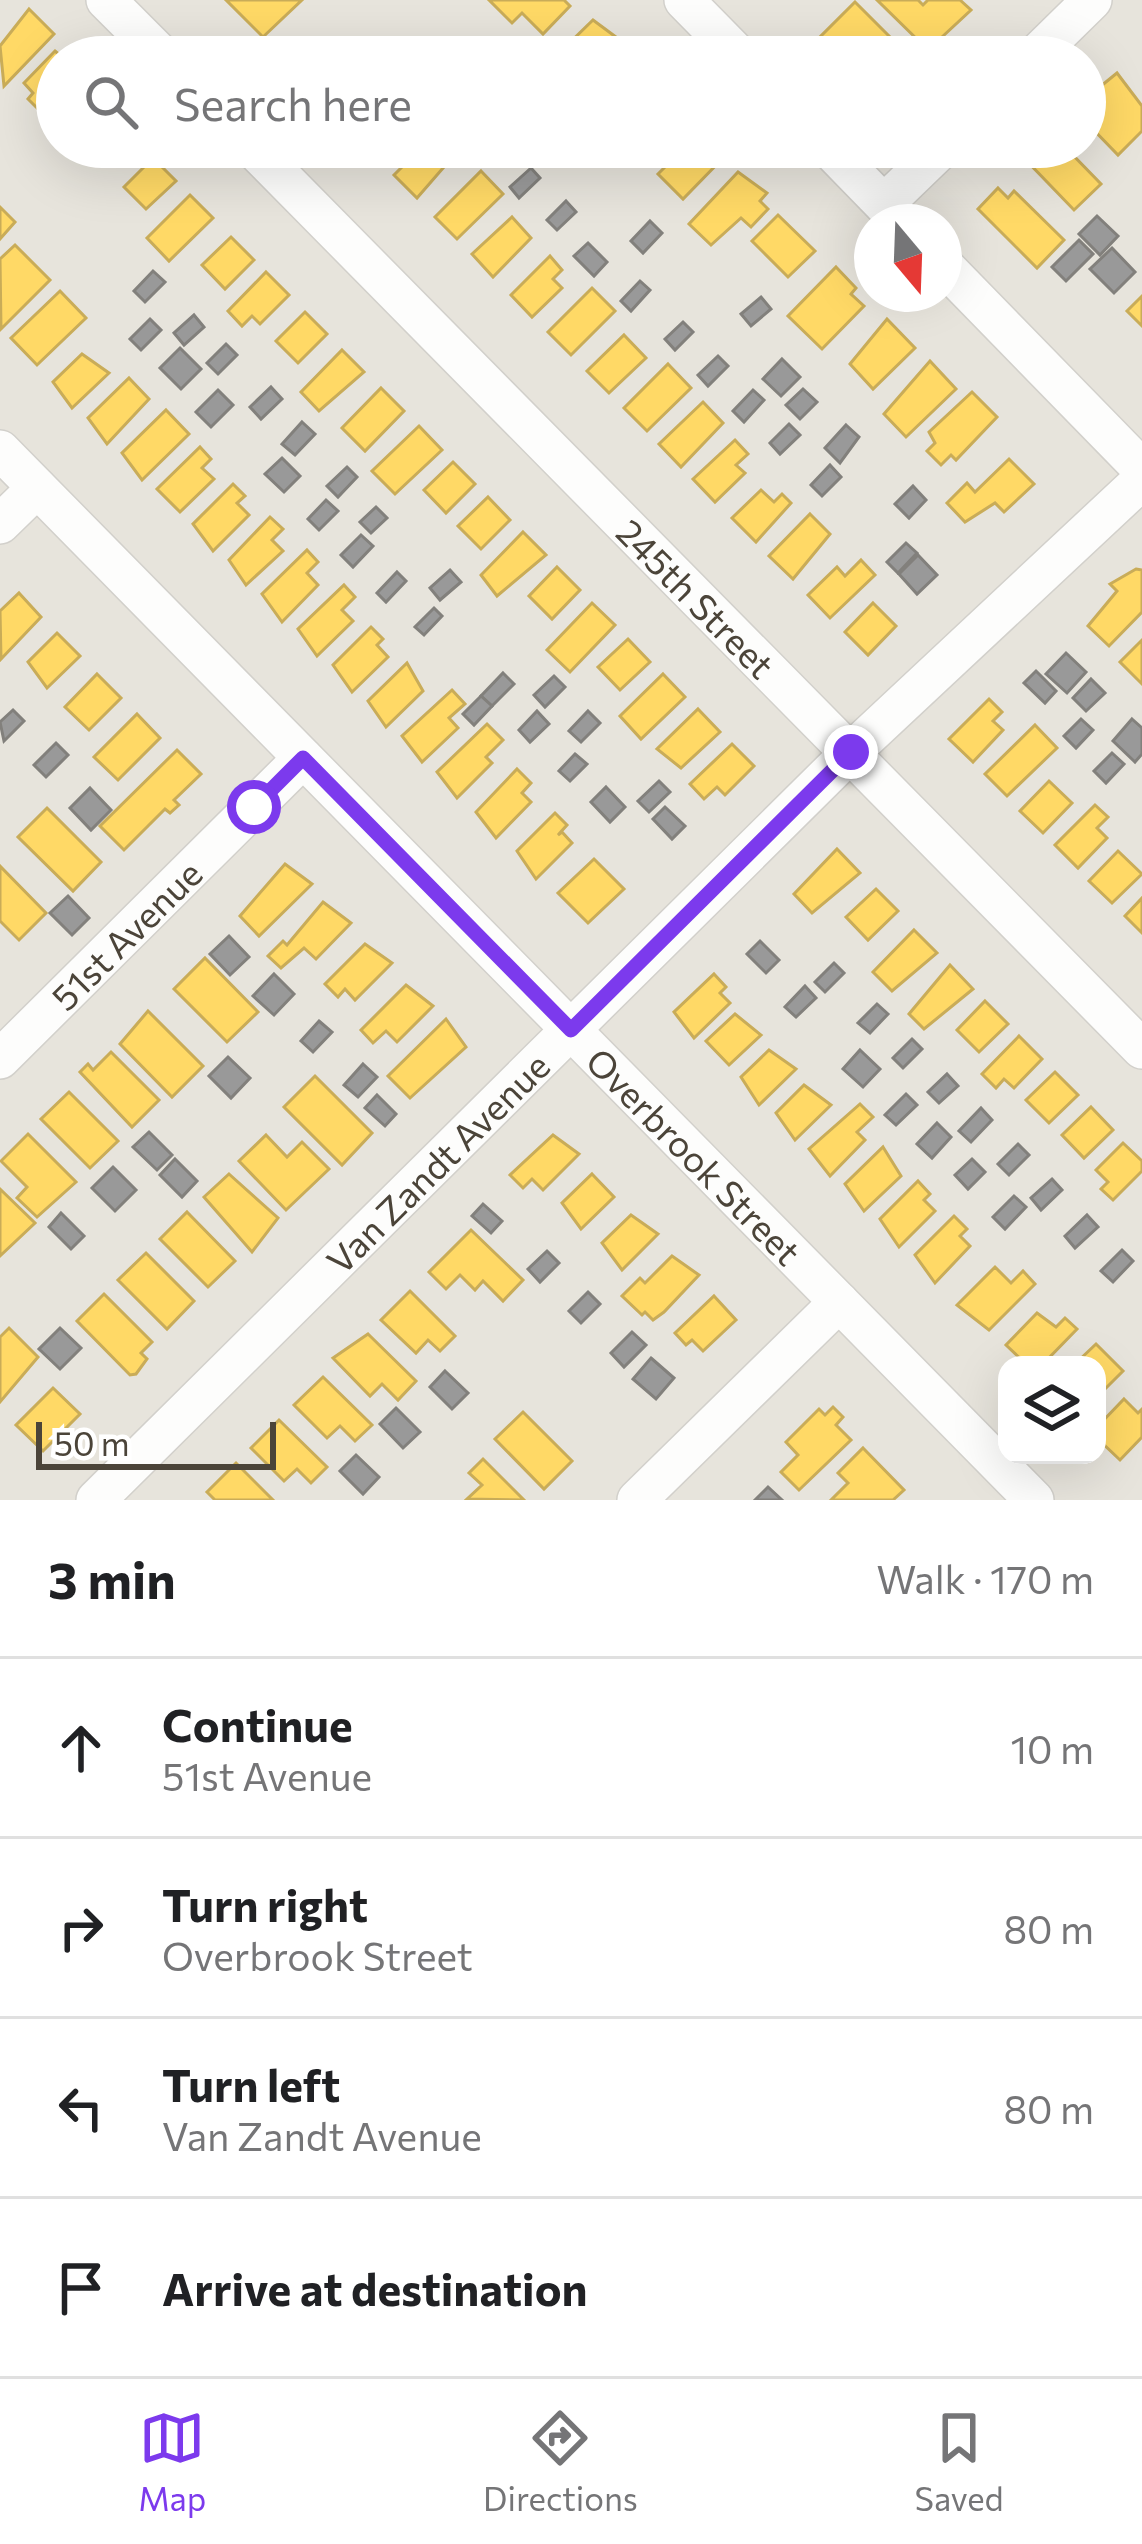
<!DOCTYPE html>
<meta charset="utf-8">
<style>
:root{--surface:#fff;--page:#f6f6f6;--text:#202124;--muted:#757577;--line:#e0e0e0;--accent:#7c3aed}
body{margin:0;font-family:Commissioner,sans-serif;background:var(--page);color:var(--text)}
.controls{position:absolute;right:36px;bottom:36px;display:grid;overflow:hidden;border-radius:24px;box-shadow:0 12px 48px #0002}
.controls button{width:108px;height:108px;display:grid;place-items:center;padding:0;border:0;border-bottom:3px solid var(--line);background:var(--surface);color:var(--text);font:60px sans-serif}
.compass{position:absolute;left:854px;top:204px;width:108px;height:108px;border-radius:50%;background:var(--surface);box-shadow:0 12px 48px #0002;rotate:161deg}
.scale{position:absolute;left:36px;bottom:30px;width:240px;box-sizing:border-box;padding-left:12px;border:6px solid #4b4439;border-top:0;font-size:33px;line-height:42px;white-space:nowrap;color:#4b4439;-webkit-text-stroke:9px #fff;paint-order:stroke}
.stop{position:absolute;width:36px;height:36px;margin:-27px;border:9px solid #7c3aed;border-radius:50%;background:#fff}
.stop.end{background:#7c3aed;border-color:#fff;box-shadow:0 3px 12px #0008}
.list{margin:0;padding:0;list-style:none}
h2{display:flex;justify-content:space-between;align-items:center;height:156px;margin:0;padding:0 48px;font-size:51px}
h2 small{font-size:39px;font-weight:400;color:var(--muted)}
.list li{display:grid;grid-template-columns:78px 1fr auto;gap:36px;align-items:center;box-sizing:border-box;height:180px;padding:0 48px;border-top:3px solid var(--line)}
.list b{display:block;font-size:45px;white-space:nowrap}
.list p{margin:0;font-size:39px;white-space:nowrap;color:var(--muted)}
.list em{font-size:39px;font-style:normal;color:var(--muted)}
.icon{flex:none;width:66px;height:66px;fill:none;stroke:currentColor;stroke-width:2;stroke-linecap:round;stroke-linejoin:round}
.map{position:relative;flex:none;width:1142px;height:1500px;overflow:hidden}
.search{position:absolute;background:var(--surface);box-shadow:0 12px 48px #0002;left:36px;right:36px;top:36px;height:132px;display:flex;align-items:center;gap:30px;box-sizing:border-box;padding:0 42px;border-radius:66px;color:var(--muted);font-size:45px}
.sheet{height:876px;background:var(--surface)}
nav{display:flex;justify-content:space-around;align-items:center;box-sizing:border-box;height:168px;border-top:3px solid var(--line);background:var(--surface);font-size:33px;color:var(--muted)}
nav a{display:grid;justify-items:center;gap:6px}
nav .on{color:var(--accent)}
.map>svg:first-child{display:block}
.residential{fill:#e7e4dc;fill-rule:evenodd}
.homes{fill:#ffd966;stroke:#c9ac58;stroke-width:3}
.industry{fill:#999;stroke:#82807c;stroke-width:3}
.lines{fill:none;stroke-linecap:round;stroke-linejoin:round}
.street-casing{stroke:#d2d0cb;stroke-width:42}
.street{stroke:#fdfdfc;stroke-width:39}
.route{stroke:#7c3aed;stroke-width:15}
.labels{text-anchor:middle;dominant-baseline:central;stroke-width:12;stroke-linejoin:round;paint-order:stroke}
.street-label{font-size:36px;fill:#4b4439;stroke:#fff}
</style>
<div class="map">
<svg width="1142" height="1500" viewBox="0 0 1142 1500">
<rect width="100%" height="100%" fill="#f4f2ee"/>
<!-- residential -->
<path class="residential" d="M0,0H1142V1500H0ZM57,57H1085V147H57ZM872,222H944V294H872ZM1007,1365H1097V1455H1007Z"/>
<!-- homes -->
<g class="homes">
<polygon points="226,0 302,0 263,37"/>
<polygon points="489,0 564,0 570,6 543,34 522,13 512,23"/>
<polygon points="877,0 918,0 923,5 928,0 960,0 971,10 928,50"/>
<polygon points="855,2 910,57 835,57 820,37"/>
<polygon points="29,9 54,34 4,86 0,46"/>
<polygon points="593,20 628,46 617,57 555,57"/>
<polygon points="55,51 62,57 57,57 57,114 47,104 40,111 28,99 33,93 24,83"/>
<polygon points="1117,73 1142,106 1142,131 1118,155 1085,121 1085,99"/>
<polygon points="84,147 116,147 100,163"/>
<polygon points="422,147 446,147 442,151 450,160 417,198 394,175"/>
<polygon points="617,147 653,147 635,165"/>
<polygon points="685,147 712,147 723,158 683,199 658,174"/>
<polygon points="1034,147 1038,152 1044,147 1073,147 1069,151 1101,184 1074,210 1023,157"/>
<polygon points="153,158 176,181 146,209 124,187"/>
<polygon points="481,171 503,194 457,239 435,217"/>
<polygon points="738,172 767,193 760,201 768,209 751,227 741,218 711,245 689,224"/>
<polygon points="998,188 1008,198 1014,191 1064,240 1037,268 978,209"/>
<polygon points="190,195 213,218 169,261 147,238"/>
<polygon points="0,207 15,222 0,239"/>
<polygon points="778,215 815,251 788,277 752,241"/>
<polygon points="512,217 531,238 493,277 472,254"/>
<polygon points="231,237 254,260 225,289 202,265"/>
<polygon points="15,245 50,280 1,329 0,259"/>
<polygon points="550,256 562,270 553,279 562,288 532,317 511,295"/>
<polygon points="836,267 856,288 851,294 864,306 822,349 788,316"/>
<polygon points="266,272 289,295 260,324 252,316 242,326 228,311"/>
<polygon points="592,288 615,311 571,355 548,332"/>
<polygon points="60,291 86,318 37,365 11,338"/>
<polygon points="1142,296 1142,326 1127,311"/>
<polygon points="305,312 327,334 298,363 276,341"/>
<polygon points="887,319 915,348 873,389 850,364"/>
<polygon points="624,335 646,358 609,393 587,371"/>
<polygon points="342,350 364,372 319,411 301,392"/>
<polygon points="82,354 109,373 72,408 53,382"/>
<polygon points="930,361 956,389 906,437 884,414"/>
<polygon points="668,364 691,388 647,431 624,408"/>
<polygon points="129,378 149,399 107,444 88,418"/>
<polygon points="381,388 404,411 365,451 342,428"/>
<polygon points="972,392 997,417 956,460 951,455 941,465 927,451 935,443 929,432"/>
<polygon points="703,402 723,423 681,467 659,444"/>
<polygon points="166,410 189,434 142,480 122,453"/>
<polygon points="419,426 442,450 395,494 372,471"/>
<polygon points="735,440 748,454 736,465 745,473 715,502 693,479"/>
<polygon points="200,447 211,459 202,468 214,479 180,512 157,489"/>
<polygon points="1009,459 1034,484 1004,512 995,503 965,522 947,503 967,483 975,492"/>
<polygon points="453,462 475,484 446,513 424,490"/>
<polygon points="233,484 245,496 237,503 249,515 213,551 193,524"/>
<polygon points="761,490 774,502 782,494 791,503 756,542 732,518"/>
<polygon points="488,497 510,520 481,549 458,526"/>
<polygon points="810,514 830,534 793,579 769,556"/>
<polygon points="270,517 283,529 272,540 283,551 246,585 229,560"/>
<polygon points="523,532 546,555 497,596 481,575"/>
<polygon points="307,550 318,562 307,573 318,585 282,622 262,594"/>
<polygon points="861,560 875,575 830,618 808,595 837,567 845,576"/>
<polygon points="557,567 580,590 552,619 529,596"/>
<polygon points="1136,569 1142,570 1142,612 1109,646 1088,626 1117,591 1110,584"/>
<polygon points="344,585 355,597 342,610 353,621 317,656 298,629"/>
<polygon points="19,593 41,617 1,659 0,611"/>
<polygon points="592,603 615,625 570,672 547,650"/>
<polygon points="873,603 896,626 868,655 845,632"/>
<polygon points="371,627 383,639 377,645 388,657 352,692 333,665"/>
<polygon points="57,633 80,656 47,688 28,662"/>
<polygon points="628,639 650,662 620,690 598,667"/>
<polygon points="1142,640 1142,684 1120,662"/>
<polygon points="407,663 423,691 386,727 368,701"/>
<polygon points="97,674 121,698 89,730 65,707"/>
<polygon points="663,674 685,697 641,739 620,716"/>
<polygon points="452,690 465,704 449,718 458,728 422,762 402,736"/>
<polygon points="989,699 1002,712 993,721 1003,730 973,762 949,739"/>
<polygon points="698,709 720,732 681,768 657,749"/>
<polygon points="137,714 160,738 118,780 94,757"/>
<polygon points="487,724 503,740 486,757 492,763 457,798 437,772"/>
<polygon points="1035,725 1057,748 1007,796 985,774"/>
<polygon points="732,744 754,766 725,795 717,787 704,799 690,784"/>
<polygon points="177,750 201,774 174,800 179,805 170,813 165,809 124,850 100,826"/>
<polygon points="517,769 531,783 522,793 531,802 496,838 476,812"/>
<polygon points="1049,781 1072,803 1043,833 1020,811"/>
<polygon points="1095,805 1108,817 1097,828 1107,838 1078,868 1055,845"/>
<polygon points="47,808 101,862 73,891 18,837"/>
<polygon points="555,813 567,825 558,835 562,832 572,843 536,879 517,851"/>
<polygon points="837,849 860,873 812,913 794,894"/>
<polygon points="1118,851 1142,874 1112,903 1089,881"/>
<polygon points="594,859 624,889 588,923 558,893"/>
<polygon points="285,864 312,884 259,936 240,916"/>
<polygon points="0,866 46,913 19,940 0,921"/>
<polygon points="876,889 898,911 868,940 846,917"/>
<polygon points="1142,898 1142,933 1125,916"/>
<polygon points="323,902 351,923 316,959 304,948 281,968 268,956 283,941 287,945"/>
<polygon points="914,930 937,953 892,991 873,972"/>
<polygon points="365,944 392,963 355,1000 345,989 338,997 325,984"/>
<polygon points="205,958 258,1012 227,1042 174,989"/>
<polygon points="950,965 973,989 924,1029 909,1014"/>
<polygon points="714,974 726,987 720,993 730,1003 694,1038 674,1012"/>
<polygon points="406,985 433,1006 397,1042 386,1031 373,1043 361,1030"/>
<polygon points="985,1001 1008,1024 979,1052 957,1030"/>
<polygon points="148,1011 203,1066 172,1097 120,1044"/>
<polygon points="735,1014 761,1035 729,1065 706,1041"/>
<polygon points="446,1019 466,1047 410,1098 388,1076"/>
<polygon points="1019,1036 1042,1059 1014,1088 1004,1079 996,1088 982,1074"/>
<polygon points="769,1050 796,1069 759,1105 741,1077"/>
<polygon points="111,1052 159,1100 132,1127 80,1072 88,1064 93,1070"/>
<polygon points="1055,1072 1078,1095 1049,1123 1026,1100"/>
<polygon points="315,1076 372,1133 342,1165 284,1107"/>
<polygon points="804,1085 831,1105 795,1140 776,1113"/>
<polygon points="69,1092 118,1141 90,1168 41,1119"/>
<polygon points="860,1104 873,1117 857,1132 865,1140 830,1176 809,1149"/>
<polygon points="1091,1107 1113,1130 1084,1158 1062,1135"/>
<polygon points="28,1134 76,1182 37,1217 17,1198 27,1187 1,1161"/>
<polygon points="266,1135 287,1157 302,1142 329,1169 286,1210 239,1161"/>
<polygon points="553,1135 579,1154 543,1190 532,1179 523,1188 510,1175"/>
<polygon points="1123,1143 1142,1161 1142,1171 1113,1200 1101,1189 1108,1182 1096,1170"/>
<polygon points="883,1147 901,1176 864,1211 845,1184"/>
<polygon points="229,1174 278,1218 252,1252 204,1197"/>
<polygon points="592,1174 614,1197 581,1229 562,1203"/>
<polygon points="918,1181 930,1194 924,1200 935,1211 899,1247 880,1219"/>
<polygon points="0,1189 35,1223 0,1256"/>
<polygon points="187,1212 235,1261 208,1287 160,1239"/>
<polygon points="631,1215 658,1234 622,1270 602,1243"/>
<polygon points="954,1216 967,1229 960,1236 970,1246 935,1283 915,1255"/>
<polygon points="471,1230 523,1280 503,1301 483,1281 475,1290 460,1275 446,1289 429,1272"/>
<polygon points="146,1253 194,1301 167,1329 118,1280"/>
<polygon points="672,1256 699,1275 664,1312 653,1320 645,1312 642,1315 622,1296 640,1278 645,1283"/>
<polygon points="995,1267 1011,1283 1023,1271 1035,1284 989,1330 957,1305"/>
<polygon points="410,1291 455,1336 440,1351 428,1340 416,1353 381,1320"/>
<polygon points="104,1294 152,1342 141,1353 147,1359 136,1374 130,1375 77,1321"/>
<polygon points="714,1296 736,1320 703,1351 692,1340 686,1345 675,1333"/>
<polygon points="1037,1313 1056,1327 1065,1318 1077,1329 1042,1365 1027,1365 1006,1345"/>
<polygon points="9,1328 38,1357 0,1402 0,1337"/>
<polygon points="368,1334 416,1381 398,1400 382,1384 370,1396 333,1358"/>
<polygon points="1096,1344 1123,1371 1097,1397 1097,1365 1074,1365"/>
<polygon points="323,1377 372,1425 355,1441 340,1426 327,1438 294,1405"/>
<polygon points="53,1388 80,1414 43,1451 16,1425"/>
<polygon points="1124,1399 1138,1413 1142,1409 1142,1437 1120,1460 1097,1438 1097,1427"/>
<polygon points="833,1407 843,1417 836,1425 851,1440 799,1490 781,1472 798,1455 786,1442 819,1409 825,1415"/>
<polygon points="523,1412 572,1461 544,1489 495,1439"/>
<polygon points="279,1420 327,1467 311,1483 297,1469 284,1481 251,1448"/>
<polygon points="863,1448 904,1490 893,1500 831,1500 848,1483 838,1473"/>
<polygon points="483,1459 524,1500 467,1499 482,1485 469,1473"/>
<polygon points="236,1463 273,1500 215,1500 207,1492"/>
</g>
<!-- industry -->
<g class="industry">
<polygon points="531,168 540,178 519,198 510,187"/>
<polygon points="566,201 576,212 557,230 547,220"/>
<polygon points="1097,216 1118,236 1100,255 1079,234"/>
<polygon points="650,221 662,233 643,253 631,241"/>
<polygon points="1079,240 1093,254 1066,281 1052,267"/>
<polygon points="588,243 607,262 594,276 574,256"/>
<polygon points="1112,248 1135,272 1114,293 1090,269"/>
<polygon points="153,271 165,282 145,302 134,291"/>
<polygon points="640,281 650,290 631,311 621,301"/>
<polygon points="761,297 771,309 751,326 741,314"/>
<polygon points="194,315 204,327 184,345 174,333"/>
<polygon points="150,319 161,330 141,350 130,339"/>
<polygon points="683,322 693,332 675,350 665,339"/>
<polygon points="226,344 237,355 218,374 207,363"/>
<polygon points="180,348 201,369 181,389 160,368"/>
<polygon points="718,356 728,366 708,386 698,375"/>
<polygon points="782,359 800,377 781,396 763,379"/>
<polygon points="271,387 282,399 261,419 250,407"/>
<polygon points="803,389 817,402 800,419 786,405"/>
<polygon points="218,390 233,405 211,427 196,412"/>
<polygon points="753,390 764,400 744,422 733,411"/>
<polygon points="302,422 315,434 295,455 282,444"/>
<polygon points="789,424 800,435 780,454 770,443"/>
<polygon points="846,425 859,437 840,463 825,448"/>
<polygon points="282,458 300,476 284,492 265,474"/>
<polygon points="830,465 841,477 822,496 811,485"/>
<polygon points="347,467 357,477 338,497 327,486"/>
<polygon points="913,486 926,500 909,518 895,504"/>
<polygon points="326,500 338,511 319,530 308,519"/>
<polygon points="376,507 387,518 371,533 360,522"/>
<polygon points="361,535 373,546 353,567 341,555"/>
<polygon points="906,543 917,553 898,573 887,562"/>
<polygon points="918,555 937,575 917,594 899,574"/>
<polygon points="450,570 461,582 440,600 430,588"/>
<polygon points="397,572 406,581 386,602 377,593"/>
<polygon points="434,608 442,616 424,635 415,627"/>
<polygon points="1066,653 1086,672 1067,693 1046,674"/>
<polygon points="1036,671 1056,691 1045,703 1024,683"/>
<polygon points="503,673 514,684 492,706 481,696"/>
<polygon points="554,676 565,687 545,707 534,695"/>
<polygon points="1091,679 1105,693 1086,711 1073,698"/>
<polygon points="481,696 492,706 474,725 463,714"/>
<polygon points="13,710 24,721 4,741 0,722"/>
<polygon points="537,711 549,724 530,742 519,730"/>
<polygon points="588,711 600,723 581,742 569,731"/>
<polygon points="1081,719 1093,730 1076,748 1064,736"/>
<polygon points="1132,719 1142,728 1142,754 1135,762 1113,741"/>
<polygon points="56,743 68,755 46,777 34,765"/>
<polygon points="1112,753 1124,764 1106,783 1094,771"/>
<polygon points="575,754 587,764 570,781 559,771"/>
<polygon points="659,781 670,792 649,812 638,801"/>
<polygon points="606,787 625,807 610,822 591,802"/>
<polygon points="90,788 111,810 91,830 70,808"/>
<polygon points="665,807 685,826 672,839 653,819"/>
<polygon points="68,896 89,918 72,935 50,913"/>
<polygon points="229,936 249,957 230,975 210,954"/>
<polygon points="760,941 779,960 766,973 747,954"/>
<polygon points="834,963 844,973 825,992 815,982"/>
<polygon points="274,974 294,994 274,1015 253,996"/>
<polygon points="805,986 816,998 796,1017 785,1007"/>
<polygon points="877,1004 888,1014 870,1033 858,1023"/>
<polygon points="319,1021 332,1032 313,1052 301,1041"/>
<polygon points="912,1039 922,1049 903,1068 893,1058"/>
<polygon points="860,1050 880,1069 863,1087 843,1069"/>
<polygon points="228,1057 250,1078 231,1098 209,1076"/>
<polygon points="363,1064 377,1077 358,1097 344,1085"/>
<polygon points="947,1074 958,1086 939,1103 928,1092"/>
<polygon points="906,1094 917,1105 896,1125 885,1115"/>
<polygon points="377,1095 396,1114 385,1126 365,1108"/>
<polygon points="981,1108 992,1120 971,1142 959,1131"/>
<polygon points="937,1123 951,1137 932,1158 917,1144"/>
<polygon points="149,1132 172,1155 157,1170 133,1147"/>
<polygon points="1018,1144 1029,1155 1009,1175 998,1164"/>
<polygon points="175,1159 197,1181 182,1197 160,1175"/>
<polygon points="972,1159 985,1172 968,1189 955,1175"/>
<polygon points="113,1167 136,1190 115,1211 92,1188"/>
<polygon points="1052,1179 1062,1190 1041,1210 1031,1198"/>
<polygon points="1014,1196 1026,1207 1005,1229 993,1217"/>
<polygon points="483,1204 502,1221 491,1233 472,1216"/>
<polygon points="61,1213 84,1236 71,1249 49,1227"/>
<polygon points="1087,1215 1098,1227 1075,1248 1065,1236"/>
<polygon points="1122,1250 1133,1261 1113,1282 1101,1271"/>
<polygon points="547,1251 559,1263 540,1282 528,1269"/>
<polygon points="588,1292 600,1304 581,1323 569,1311"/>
<polygon points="60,1328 81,1348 60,1369 39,1349"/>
<polygon points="632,1332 646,1345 624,1367 611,1353"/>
<polygon points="651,1358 674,1378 656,1399 633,1379"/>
<polygon points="445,1371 468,1393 452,1409 430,1387"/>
<polygon points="396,1408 420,1432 403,1448 380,1424"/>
<polygon points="356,1455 379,1477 363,1494 340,1471"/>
<polygon points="768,1487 782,1500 755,1500"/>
</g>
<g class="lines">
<!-- street casing -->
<g class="street-casing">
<g id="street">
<polyline points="106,0 163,57"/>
<polyline points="684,0 740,57"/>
<polyline points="1034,57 1092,0"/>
<path id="s1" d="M252,147L1142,1049"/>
<polyline points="828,147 901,222"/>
<polyline points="884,204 943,147"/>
<polyline points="944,266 1142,469"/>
<path id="s2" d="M0,450L1034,1500"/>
<polyline points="0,524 37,488"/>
<path id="s3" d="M0,1059L303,758"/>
<path id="s4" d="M96,1500L851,752L1142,480"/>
<polyline points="637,1500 839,1302"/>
</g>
</g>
<!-- street -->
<use href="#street" class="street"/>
</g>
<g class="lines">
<!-- route -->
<polyline class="route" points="254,807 303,758 571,1030 851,752"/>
</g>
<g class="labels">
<!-- street labels -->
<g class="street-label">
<text stroke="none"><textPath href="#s1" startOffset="633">245th Street</textPath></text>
<text stroke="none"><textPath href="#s3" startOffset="177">51st Avenue</textPath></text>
<text stroke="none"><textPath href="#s2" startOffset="990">Overbrook Street</textPath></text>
<text stroke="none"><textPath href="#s4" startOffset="480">Van Zandt Avenue</textPath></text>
</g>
</g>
</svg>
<div class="controls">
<button><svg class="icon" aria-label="layers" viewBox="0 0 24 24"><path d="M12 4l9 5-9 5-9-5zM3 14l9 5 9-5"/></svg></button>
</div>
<svg class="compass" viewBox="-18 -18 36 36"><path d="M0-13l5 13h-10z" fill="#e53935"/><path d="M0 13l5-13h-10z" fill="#757577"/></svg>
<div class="scale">50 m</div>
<div class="stop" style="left:254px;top:807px"></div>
<div class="stop end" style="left:851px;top:752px"></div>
<div class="search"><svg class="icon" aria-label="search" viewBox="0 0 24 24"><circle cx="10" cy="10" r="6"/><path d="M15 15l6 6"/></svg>Search here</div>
</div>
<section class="sheet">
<h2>3 min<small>Walk · 170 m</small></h2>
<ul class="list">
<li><svg class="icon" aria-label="ahead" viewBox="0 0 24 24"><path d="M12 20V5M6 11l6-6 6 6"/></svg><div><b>Continue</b><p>51st Avenue</p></div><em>10 m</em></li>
<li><svg class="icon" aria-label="right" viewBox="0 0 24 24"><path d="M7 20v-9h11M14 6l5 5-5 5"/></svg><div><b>Turn right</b><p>Overbrook Street</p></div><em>80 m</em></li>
<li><svg class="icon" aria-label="left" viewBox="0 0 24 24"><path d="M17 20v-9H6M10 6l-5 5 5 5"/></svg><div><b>Turn left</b><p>Van Zandt Avenue</p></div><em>80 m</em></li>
<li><svg class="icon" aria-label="arrive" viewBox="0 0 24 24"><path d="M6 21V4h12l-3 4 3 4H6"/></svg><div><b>Arrive at destination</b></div></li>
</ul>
</section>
<nav>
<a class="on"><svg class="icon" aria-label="map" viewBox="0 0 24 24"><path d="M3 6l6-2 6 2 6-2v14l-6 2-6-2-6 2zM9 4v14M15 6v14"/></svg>Map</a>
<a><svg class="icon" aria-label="directions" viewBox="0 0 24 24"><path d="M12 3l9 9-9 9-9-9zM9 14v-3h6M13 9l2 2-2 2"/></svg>Directions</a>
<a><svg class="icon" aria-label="saved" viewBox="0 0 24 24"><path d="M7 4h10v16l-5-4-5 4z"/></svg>Saved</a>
</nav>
